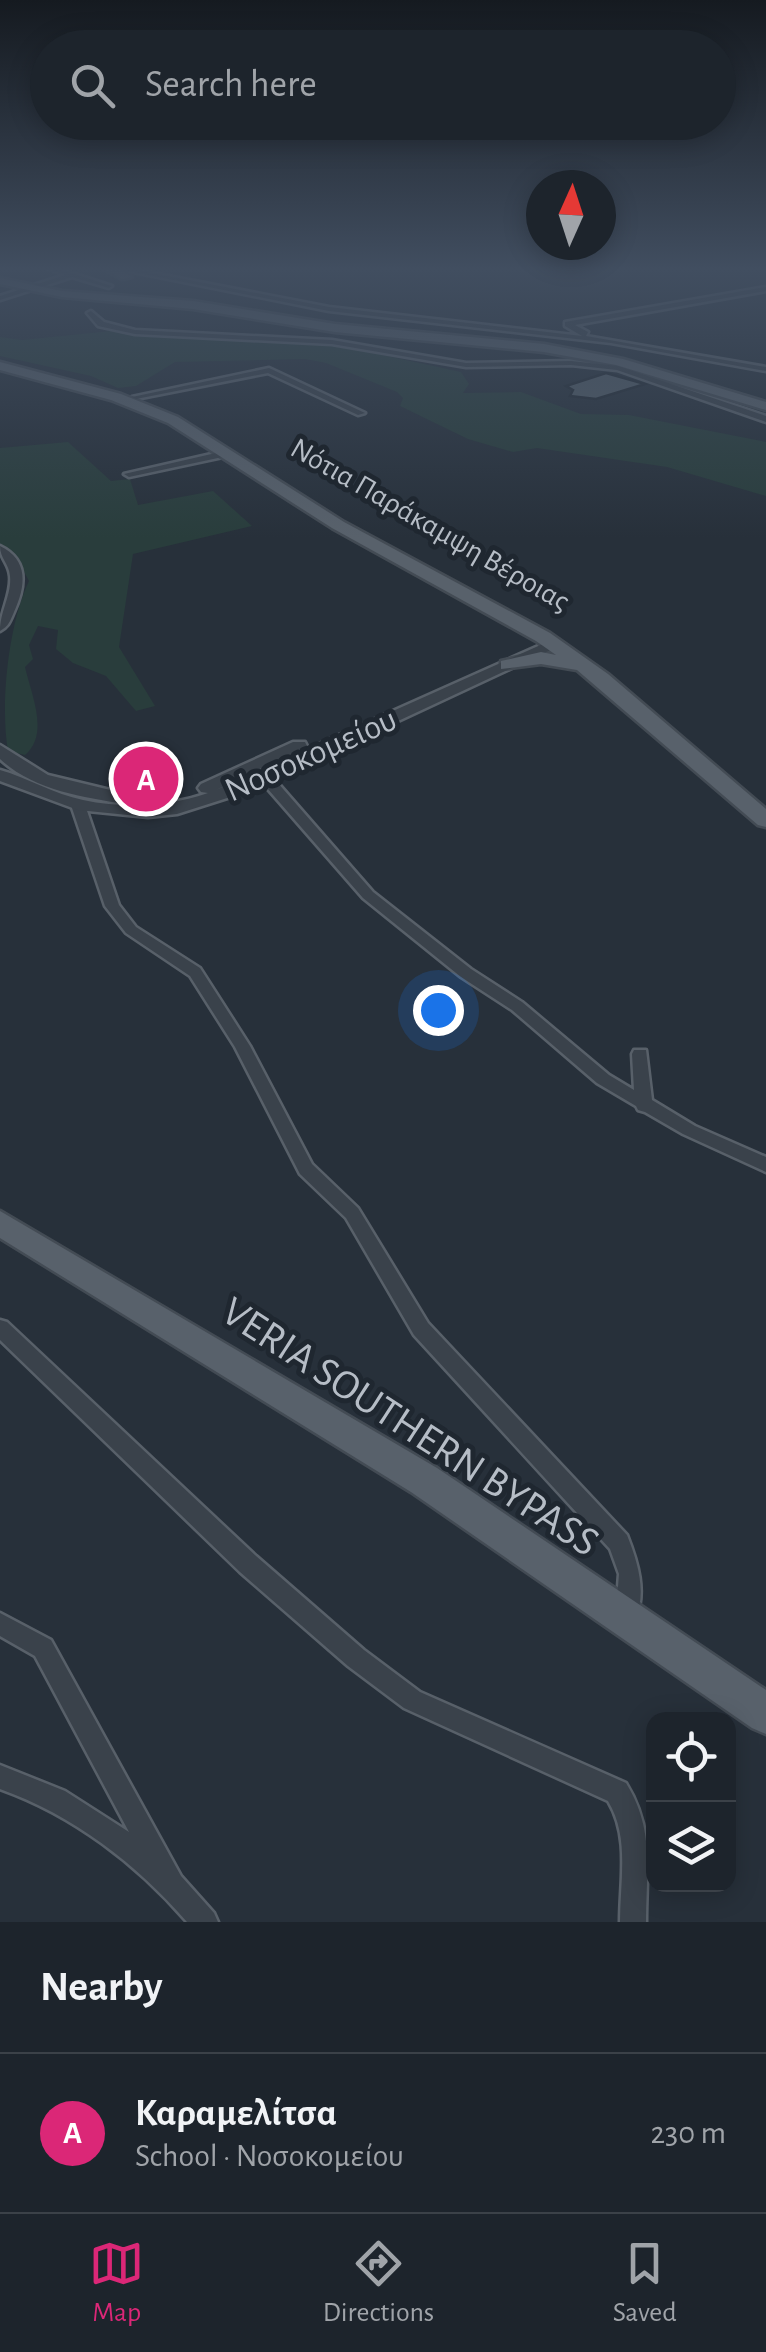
<!DOCTYPE html>
<meta charset="utf-8">
<style>
:root{--surface:#1d242c;--page:#252c34;--text:#f1f3f6;--muted:#a0a4a9;--line:#3b4148;--accent:#db2777}
body{margin:0;font-family:"Alegreya Sans",sans-serif;background:var(--page);color:var(--text)}
.controls{position:absolute;right:30px;bottom:30px;display:grid;overflow:hidden;border-radius:20px;box-shadow:0 5px 25px #0003}
.controls button{width:90px;height:90px;display:grid;place-items:center;padding:0;border:0;border-bottom:2px solid var(--line);background:var(--surface);color:var(--text);font:50px sans-serif}
.compass{position:absolute;left:526px;top:170px;width:90px;height:90px;border-radius:50%;background:var(--surface);box-shadow:0 5px 25px #0003;rotate:3deg}
.you{position:absolute;left:438px;top:1010px;width:35px;height:35px;margin:-25px;border:8px solid #fff;border-radius:50%;background:#1a73e8;box-shadow:0 0 0 15px #1a73e833}
.badge{display:grid;place-items:center;width:65px;height:65px;border-radius:50%;background:var(--accent);color:#fff;font-size:32px;font-weight:700}
.pin{position:absolute;translate:-50% -50%;border:5px solid #fff;box-shadow:0 2px 10px #0006}
.list{margin:0;padding:0;list-style:none}
h2{display:flex;justify-content:space-between;align-items:center;height:130px;margin:0;padding:0 40px;font-size:42px}
h2 small{font-size:32px;font-weight:400;color:var(--muted)}
.list li{display:grid;grid-template-columns:65px 1fr auto;gap:30px;align-items:center;box-sizing:border-box;height:160px;padding:0 40px;border-top:2px solid var(--line)}
.list b{display:block;font-size:38px;white-space:nowrap}
.list p{margin:0;font-size:32px;white-space:nowrap;color:var(--muted)}
.list em{font-size:32px;font-style:normal;color:var(--muted)}
.icon{flex:none;width:55px;height:55px;fill:none;stroke:currentColor;stroke-width:2;stroke-linecap:round;stroke-linejoin:round}
.map{position:relative;flex:none;width:766px;height:1922px;overflow:hidden}
.search{position:absolute;background:var(--surface);box-shadow:0 5px 25px #0003;left:30px;right:30px;top:30px;height:110px;display:flex;align-items:center;gap:25px;box-sizing:border-box;padding:0 35px;border-radius:55px;color:var(--muted);font-size:38px}
.sheet{height:290px;background:var(--surface)}
nav{display:flex;justify-content:space-around;align-items:center;box-sizing:border-box;height:140px;border-top:2px solid var(--line);background:var(--surface);font-size:28px;color:var(--muted)}
nav a{display:grid;justify-items:center;gap:5px}
nav .on{color:var(--accent)}
.map>svg:first-child{display:block}
.green{fill:#293d3c}
.building{fill:#505b65;stroke:#212932;stroke-width:2.5}
.lines{fill:none;stroke-linecap:round;stroke-linejoin:round}
.minor-casing{stroke:#586069;stroke-width:5}
.tertiary-casing{stroke:#586069;stroke-width:5}
.primary-casing{stroke:#434b54;stroke-width:5}
.minor{fill:#3a424b;fill-rule:evenodd}
.tertiary{fill:#3a424b;fill-rule:evenodd}
.primary{fill:#58616b;fill-rule:evenodd}
.labels{text-anchor:middle;dominant-baseline:central;stroke-width:10;stroke-linejoin:round;paint-order:stroke}
.far-street-label{font-size:30px;fill:#b6bdc6;stroke:#1f2730}
.street-label{font-size:35px;fill:#b6bdc6;stroke:#1f2730}
.near-street-label{font-size:42px;fill:#b6bdc6;stroke:#1f2730}
</style>
<div class="map">
<svg width="766" height="1922" viewBox="0 0 766 1922">
<rect width="100%" height="100%" fill="#27303a"/>
<!-- green -->
<g class="green">
<polygon points="111,331 336,345 461,372 469,384 463,393 521,392 581,414 629,415 766,442 766,496 667,467 537,448 513,452 468,439 400,406 403,398 397,392 326,363 305,359 175,362 136,386 118,388 91,376 0,356 0,337 22,340"/>
<path d="M68,442L111,481L130,479L138,505L213,491L252,526L133,554L119,647L155,706L136,711L106,676L73,663L56,649L58,630L38,626L29,645L33,659L25,667C31,694 50,734 25,755L8,751C0,706 8,625 29,581L15,555L0,546V448Z"/>
</g>
<!-- building -->
<g class="building">
<polygon points="606,373 645,384 596,399 570,396 573,390 566,386"/>
<polygon points="159,755 172,772 142,779 129,764"/>
</g>
<g class="lines">
<!-- minor casing -->
<g class="minor-casing">
<g id="minor">
<polygon points="49,269 59,269 112,286 109,288 72,277 0,300 0,296 65,275"/>
<polygon points="118,269 132,269 329,307 582,336 565,326 565,322 766,287 766,291 575,325 588,332 586,336 766,367 766,371 611,343 329,311"/>
<polygon points="91,311 104,322 135,330 332,340 466,363 571,361 618,366 766,416 766,422 617,370 571,365 466,367 332,344 135,334 98,326 87,313"/>
<polygon points="269,368 365,413 358,415 268,373 136,399 132,397"/>
<polygon points="229,450 233,453 232,455 129,477 124,474"/>
<polygon points="265,773 270,774 373,892 471,969 522,1002 609,1075 634,1090 632,1054 634,1050 646,1050 652,1100 695,1126 766,1157 766,1172 683,1134 645,1112 638,1110 636,1106 597,1083 512,1010 461,977 363,898 260,780 259,777"/>
<path d="M78,801L85,805L119,905L136,927L200,968L250,1046L312,1164L358,1208L428,1323L627,1535C638,1563 647,1592 635,1621L627,1624L619,1621L616,1613L619,1574L610,1549L414,1335L346,1218L300,1174L235,1047L190,976L126,933L105,906L71,805Z"/>
<path d="M0,1320L7,1322L256,1556L364,1650L420,1692L626,1783C655,1830 646,1870 646,1922H620C620,1881 630,1837 608,1801L404,1708L348,1666L240,1572L0,1340Z"/>
<path d="M0,1613L51,1640L181,1876L214,1913L218,1922H187C137,1864 73,1815 0,1789V1765L65,1791L129,1832L35,1656L0,1636Z"/>
</g>
</g>
<!-- tertiary casing -->
<g class="tertiary-casing">
<g id="tertiary">
<path d="M0,546C29,560 26,586 14,612C10,621 9,626 0,631C0,611 12,594 10,576C9,563 0,559 0,546Z"/>
<path d="M554,639L559,640V646L246,792L177,814L148,817L78,810L0,781V770C28,778 54,794 83,800C126,809 167,807 208,793L201,792L198,788L201,784L293,742H305L307,746L216,790Z"/>
<path d="M0,745L48,775L131,795L134,799L125,804C82,797 33,790 0,759Z"/>
</g>
</g>
<!-- primary casing -->
<g class="primary-casing">
<g id="primary">
<polygon points="104,269 118,269 132,277 122,279"/>
<polygon points="0,278 62,291 193,301 335,324 544,344 623,359 766,402 766,410 616,365 544,352 335,332 193,309 62,297 0,284"/>
<polygon points="0,362 121,394 178,417 344,522 550,633 608,674 766,809 766,827 758,825 577,670 541,664 501,669 501,661 541,652 556,655 536,641 332,528 168,423 111,400 0,370"/>
<polygon points="0,1211 437,1468 766,1690 766,1734 752,1728 411,1492 0,1238"/>
</g>
</g>
<!-- minor -->
<use href="#minor" class="minor"/>
<!-- tertiary -->
<use href="#tertiary" class="tertiary"/>
<!-- primary -->
<use href="#primary" class="primary"/>
</g>
<!-- sky -->
<linearGradient id="sky" x2="0" y2="1"><stop stop-color="#151a20"/><stop offset="0.5" stop-color="#414e60"/><stop offset="1" stop-color="#414e60" stop-opacity="0"/></linearGradient>
<rect width="766" height="538" fill="url(#sky)"/>
<g class="labels">
<!-- far-street labels -->
<g class="far-street-label">
<text transform="translate(430 525) rotate(30)">Νότια Παράκαμψη Βέροιας</text>
</g>
<!-- street labels -->
<g class="street-label">
<text transform="translate(311 755) rotate(-24)">Νοσοκομείου</text>
</g>
<!-- near-street labels -->
<g class="near-street-label">
<text transform="translate(410 1427) rotate(33)">VERIA SOUTHERN BYPASS</text>
</g>
</g>
</svg>
<div class="controls">
<button><svg class="icon" aria-label="locate" viewBox="0 0 24 24"><circle cx="12" cy="12" r="6"/><path d="M12 2v4M12 18v4M2 12h4M18 12h4"/></svg></button>
<button><svg class="icon" aria-label="layers" viewBox="0 0 24 24"><path d="M12 4l9 5-9 5-9-5zM3 14l9 5 9-5"/></svg></button>
</div>
<svg class="compass" viewBox="-18 -18 36 36"><path d="M0-13l5 13h-10z" fill="#e53935"/><path d="M0 13l5-13h-10z" fill="#a0a4a9"/></svg>
<div class="you"></div>
<div class="pin badge" style="left:146px;top:779px">A</div>
<div class="search"><svg class="icon" aria-label="search" viewBox="0 0 24 24"><circle cx="10" cy="10" r="6"/><path d="M15 15l6 6"/></svg>Search here</div>
</div>
<section class="sheet">
<h2>Nearby<small></small></h2>
<ul class="list">
<li><span class="badge">A</span><div><b>Καραμελίτσα</b><p>School · Νοσοκομείου</p></div><em>230 m</em></li>
</ul>
</section>
<nav>
<a class="on"><svg class="icon" aria-label="map" viewBox="0 0 24 24"><path d="M3 6l6-2 6 2 6-2v14l-6 2-6-2-6 2zM9 4v14M15 6v14"/></svg>Map</a>
<a><svg class="icon" aria-label="directions" viewBox="0 0 24 24"><path d="M12 3l9 9-9 9-9-9zM9 14v-3h6M13 9l2 2-2 2"/></svg>Directions</a>
<a><svg class="icon" aria-label="saved" viewBox="0 0 24 24"><path d="M7 4h10v16l-5-4-5 4z"/></svg>Saved</a>
</nav>
